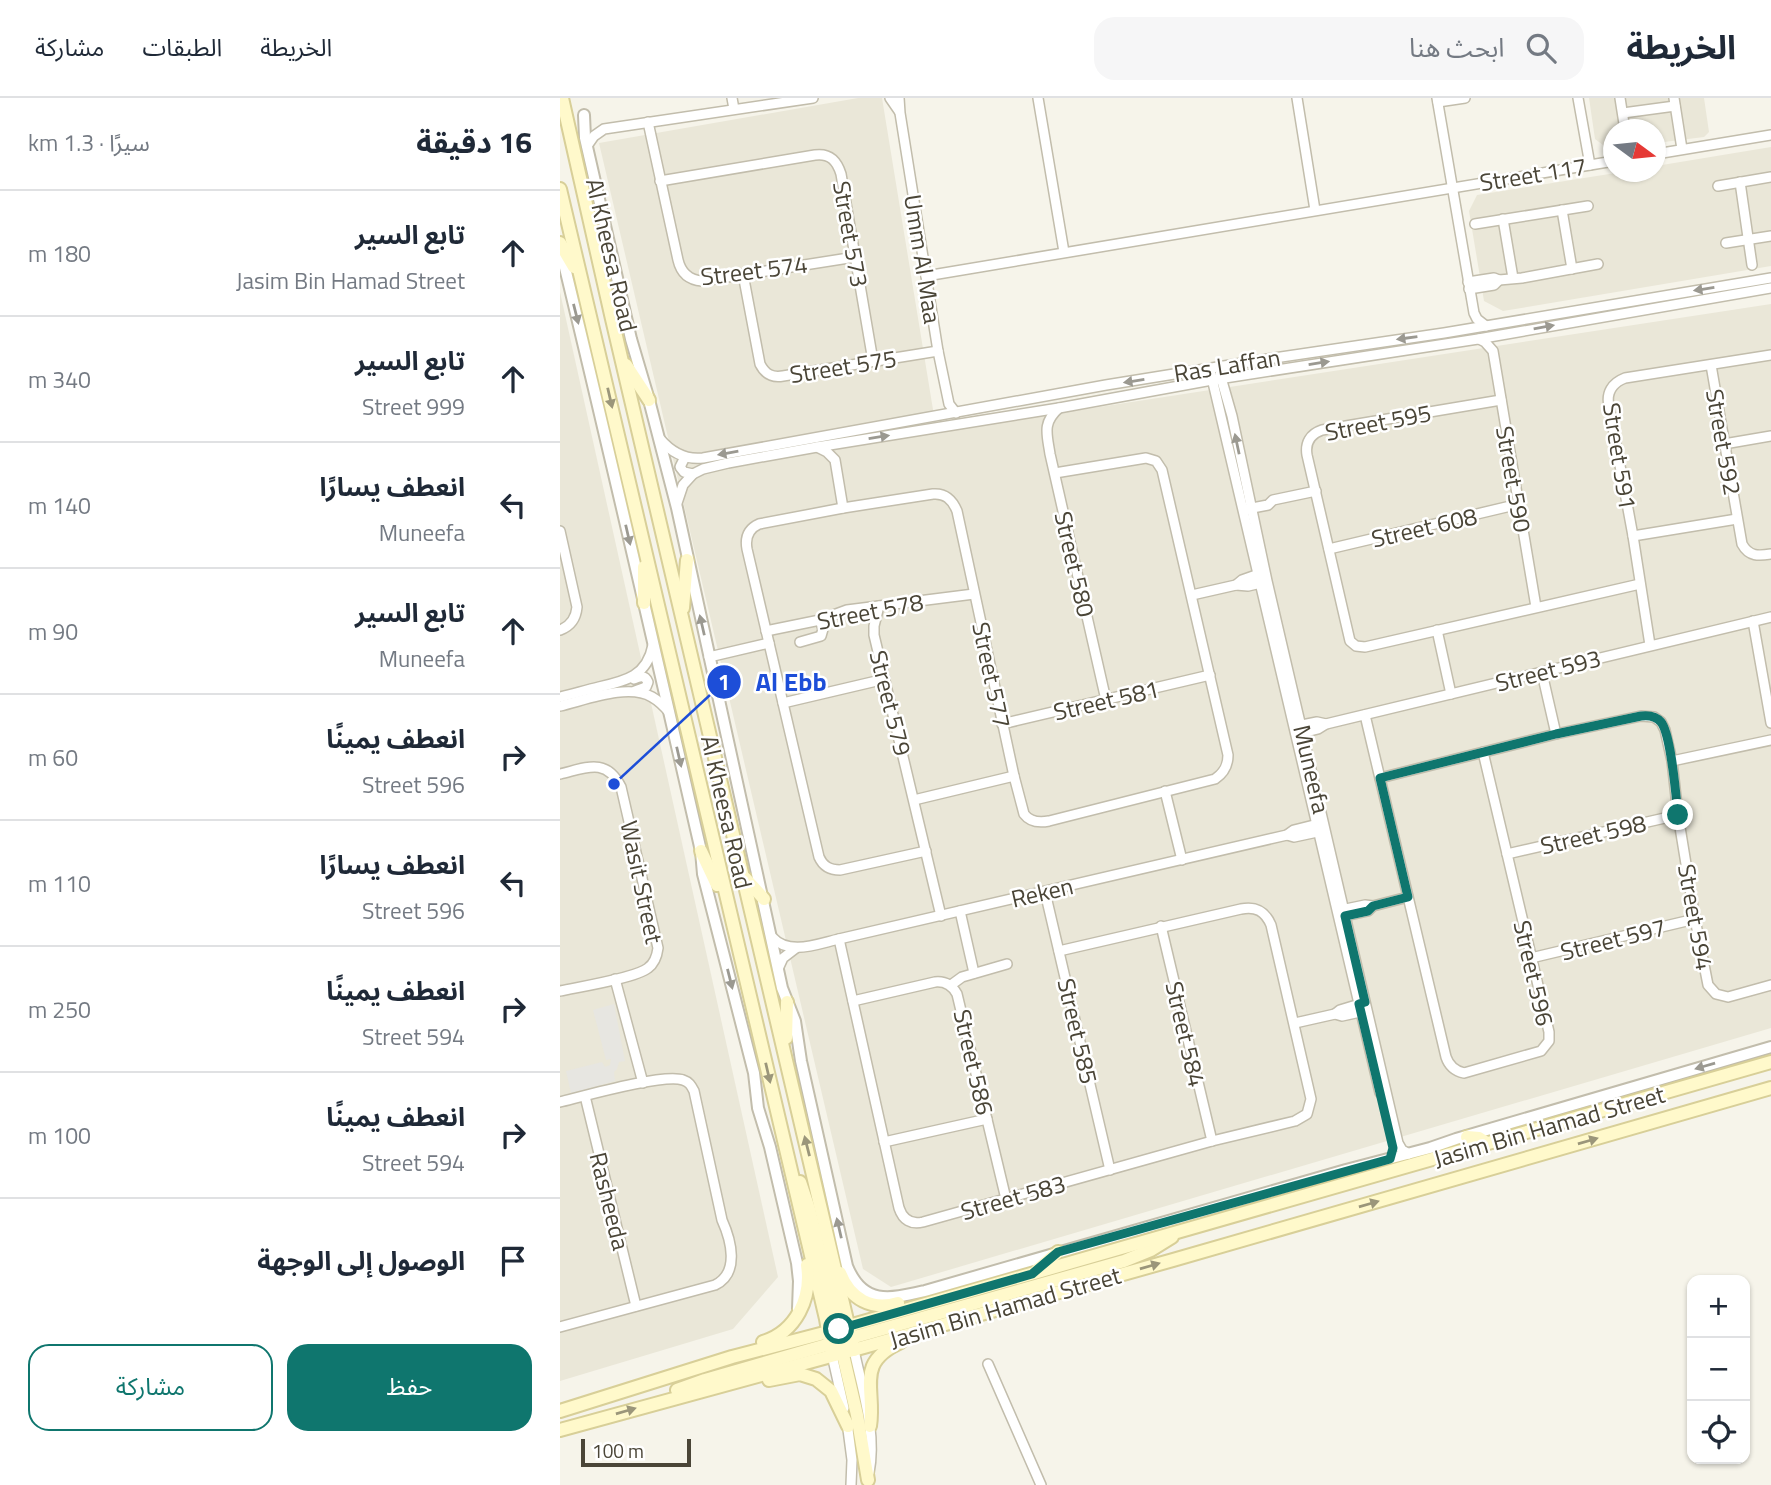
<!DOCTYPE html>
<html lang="ar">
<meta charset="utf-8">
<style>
:root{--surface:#fff;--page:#f6f6f7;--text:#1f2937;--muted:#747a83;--line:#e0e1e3;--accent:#0f766e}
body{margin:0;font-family:"Titillium Web","Noto Sans Arabic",sans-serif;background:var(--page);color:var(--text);direction:rtl}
.controls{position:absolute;right:21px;bottom:21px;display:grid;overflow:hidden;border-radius:14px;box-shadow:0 2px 5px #0004}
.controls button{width:63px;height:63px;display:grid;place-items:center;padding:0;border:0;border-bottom:2px solid var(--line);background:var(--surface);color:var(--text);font:35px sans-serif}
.compass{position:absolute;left:1043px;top:21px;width:63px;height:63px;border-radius:50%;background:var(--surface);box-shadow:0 2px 5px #0004;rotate:105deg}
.scale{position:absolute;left:21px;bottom:18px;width:110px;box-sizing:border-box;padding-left:7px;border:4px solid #4a4537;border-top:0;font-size:19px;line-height:24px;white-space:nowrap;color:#4a4537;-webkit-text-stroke:5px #fff;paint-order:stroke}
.stop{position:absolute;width:21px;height:21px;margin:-16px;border:5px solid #0f766e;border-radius:50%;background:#fff}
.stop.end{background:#0f766e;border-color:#fff;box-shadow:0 2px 7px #0008}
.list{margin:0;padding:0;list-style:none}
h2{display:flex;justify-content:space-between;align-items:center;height:91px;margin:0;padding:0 28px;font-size:30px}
h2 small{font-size:23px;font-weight:400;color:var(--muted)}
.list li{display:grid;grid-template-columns:46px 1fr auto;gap:21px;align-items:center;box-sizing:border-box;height:126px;padding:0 28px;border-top:2px solid var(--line)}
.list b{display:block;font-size:26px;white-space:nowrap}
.list p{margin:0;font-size:23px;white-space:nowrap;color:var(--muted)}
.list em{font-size:23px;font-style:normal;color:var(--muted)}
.actions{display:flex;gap:14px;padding:21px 28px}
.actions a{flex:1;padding:16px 0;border:2px solid var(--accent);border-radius:21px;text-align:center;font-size:24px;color:var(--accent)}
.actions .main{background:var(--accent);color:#fff}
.icon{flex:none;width:38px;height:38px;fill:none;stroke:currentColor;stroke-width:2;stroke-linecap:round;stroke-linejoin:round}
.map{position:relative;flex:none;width:1211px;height:1387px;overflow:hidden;direction:ltr}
header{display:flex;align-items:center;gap:42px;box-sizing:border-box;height:98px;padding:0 35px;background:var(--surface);border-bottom:2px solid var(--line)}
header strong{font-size:33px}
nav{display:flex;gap:38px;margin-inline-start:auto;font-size:24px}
.search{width:490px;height:63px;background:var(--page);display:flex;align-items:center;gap:18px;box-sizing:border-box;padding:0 24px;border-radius:21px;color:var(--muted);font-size:26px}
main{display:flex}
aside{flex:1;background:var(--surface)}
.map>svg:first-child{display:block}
.residential{fill:#eae7d8}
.parking{fill:#e7e6e1}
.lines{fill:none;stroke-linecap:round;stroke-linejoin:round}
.minor-casing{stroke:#c2bdac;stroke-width:12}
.tertiary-casing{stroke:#c2bdac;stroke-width:14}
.secondary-casing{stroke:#d8cf98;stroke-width:16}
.minor{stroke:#fff;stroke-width:9}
.tertiary{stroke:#fff;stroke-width:10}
.secondary{stroke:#fff9cb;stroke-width:12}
.oneway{fill:#9b9991}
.oneway2{fill:#9b967a}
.route{stroke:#0f766e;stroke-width:9}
.labels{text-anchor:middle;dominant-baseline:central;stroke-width:5;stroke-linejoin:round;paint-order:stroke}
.street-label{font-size:24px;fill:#4a4537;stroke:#fff}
.leader{fill:none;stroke:#1d4ed8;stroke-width:2.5}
.callout-dot{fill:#1d4ed8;stroke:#fff;stroke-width:2.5}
.mark-label{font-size:21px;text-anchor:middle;font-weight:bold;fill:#fff}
.callout-label{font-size:26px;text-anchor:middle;font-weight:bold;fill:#1d4ed8;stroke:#fff;stroke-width:5;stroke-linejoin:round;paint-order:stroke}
</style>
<header>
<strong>الخريطة</strong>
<div class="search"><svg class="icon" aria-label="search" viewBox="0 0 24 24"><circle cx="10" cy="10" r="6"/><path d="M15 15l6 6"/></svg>ابحث هنا</div>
<nav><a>الخريطة</a><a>الطبقات</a><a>مشاركة</a></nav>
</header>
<main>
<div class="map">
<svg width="1211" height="1387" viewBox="0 0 1211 1387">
<rect width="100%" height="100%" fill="#f6f4ea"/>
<!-- residential -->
<g class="residential">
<polygon points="298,0 322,0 377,336 408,329 1211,206 1211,930 331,1189 303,1171 39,45"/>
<polygon points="1029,0 1144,0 1149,34 1144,39 1096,45 1096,32 1054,32 1053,50 1047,50 1035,41"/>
<polygon points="1211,49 1211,168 943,213 924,203 909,113 917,97 1062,74 1096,74 1096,68"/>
<polygon points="0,194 218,1179 173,1231 0,1283"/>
</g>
<!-- parking -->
<polygon class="parking" points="54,906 65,963 59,964 57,971 54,974 55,983 11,995 6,973 42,964 45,969 50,967 51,961 46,962 33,912"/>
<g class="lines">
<!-- minor casing -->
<g class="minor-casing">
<g id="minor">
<polyline points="172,0 174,11"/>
<polyline points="330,0 339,13"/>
<polyline points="339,0 340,15 378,253 389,306 396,315"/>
<polyline points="478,0 504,154"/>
<polyline points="737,0 755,112"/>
<polyline points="877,0 914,215 917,221 926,228"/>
<polyline points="1018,0 1030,67"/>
<polyline points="1060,0 1065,32"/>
<polyline points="1114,0 1122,51"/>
<polyline points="878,4 905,0"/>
<polyline points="1063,15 1115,8"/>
<path d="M88,24L118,162C121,175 129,182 142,183L295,159"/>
<polyline points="27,48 34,38 44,31 253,0"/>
<polyline points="1096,56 1211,37"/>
<path d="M100,83L255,57C270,55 277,63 281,76L313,263"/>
<polyline points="1180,84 1192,167"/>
<polyline points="1158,88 1211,79"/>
<polyline points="1002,112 1012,171"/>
<polyline points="943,121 953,180"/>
<polyline points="915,126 1028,108"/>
<polyline points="1166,145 1211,138"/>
<path d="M183,176L200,266C205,276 212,280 223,278L378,253"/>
<polyline points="366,178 1054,63"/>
<polyline points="908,184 934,180 939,182 962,180 1038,166"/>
<polyline points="909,191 934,187 939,182"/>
<polyline points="919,241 925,244 933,253 976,509"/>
<path d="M1151,267L1182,446C1189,459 1199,458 1211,456"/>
<polyline points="651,276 820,995"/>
<polyline points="660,276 672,318 707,483 838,1045 842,1052 849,1056"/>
<path d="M941,302L762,332C750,336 745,345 747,357L790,543L796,548L805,549L1080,486"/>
<path d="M499,310C482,325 487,336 490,356L546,602"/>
<path d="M100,341C111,354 126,362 143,360L546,287L701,262L884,235L1211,180"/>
<polyline points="1164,346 1211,338"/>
<polyline points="257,349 267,354 275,362 283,410"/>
<polyline points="125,359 120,369 124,374 133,376"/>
<polyline points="117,405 123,387 133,376 143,371 168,365 257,349 499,310 652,282 918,241 1211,190"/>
<polyline points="687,411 708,407 713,402 756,393"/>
<path d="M0,433L17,509C16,520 11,528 0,532"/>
<polyline points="1073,438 1177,421"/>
<polyline points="769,451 959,406"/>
<polyline points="676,487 688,488 701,485"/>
<polyline points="632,497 676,487 682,482 699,476"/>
<polyline points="319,508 314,528 314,537 381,818"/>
<polyline points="1193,523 1211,625"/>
<polyline points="877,532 891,596"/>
<polyline points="206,533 260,522 287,512 414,496"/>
<polyline points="240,544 261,538 263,531 260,522"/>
<path d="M1090,547L1073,438L1049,308C1046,295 1052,285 1065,280L1211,257"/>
<polyline points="149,559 209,545"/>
<polyline points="982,575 996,636"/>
<path d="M74,581C80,578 85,577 88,584L86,589L75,593"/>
<path d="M0,599C13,596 26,592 39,589C66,583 87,578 93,547"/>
<polyline points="223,605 325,581"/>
<path d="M0,608C26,602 68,585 92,599C99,603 104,608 109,614"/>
<path d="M805,617L886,959C889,968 895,973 904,975L981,953L989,943V934L923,654"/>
<polyline points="442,626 650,577"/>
<polyline points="737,628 757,624 766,626"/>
<polyline points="738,636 758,631 766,626 1211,519"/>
<polyline points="1112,663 1211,642"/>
<path d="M0,676C26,670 46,659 61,689L98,850C97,858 95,865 88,870C76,880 18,889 0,893"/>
<polyline points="820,680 996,636 1081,618 1094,619 1101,624 1105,632 1112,663 1118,717 1135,821 1148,887 1156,896 1168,899 1211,887"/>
<polyline points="605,693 622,762"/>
<polyline points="354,702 454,678"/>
<polyline points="727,737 734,739 762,733"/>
<path d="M366,753L280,772C269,772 263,768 259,759L187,451C185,440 188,431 199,426L283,410L373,396C385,395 392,401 397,413L454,678L464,716C470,724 479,725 489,723L655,681C664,675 668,668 668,657L602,372L596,363L586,360L495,375"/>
<polyline points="947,756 1118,717"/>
<polyline points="485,794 550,1072"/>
<polyline points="781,812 805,807 813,808"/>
<polyline points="400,813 414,875"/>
<polyline points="780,819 808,813 813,808 848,799"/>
<polyline points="601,828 652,1043"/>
<path d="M212,839C229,858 257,846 279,841L727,737L734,732L762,725"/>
<path d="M279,841L339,1110C343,1122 351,1127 363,1124L652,1043L735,1023L747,1016L751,1001L711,827C705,813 696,808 681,811L499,853"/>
<polyline points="971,860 1135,821"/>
<polyline points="218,871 223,860 236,850"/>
<polyline points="55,881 83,985"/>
<polyline points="391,887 402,879 447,866"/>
<path d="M293,903L375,884C385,883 392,887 397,896L446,1101"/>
<polyline points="775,916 780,912 803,905"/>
<polyline points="735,925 775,916 782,918 805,913"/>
<polyline points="25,998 76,1208"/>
<path d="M0,1004C24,998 104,975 123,982C129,984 131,987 134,993L162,1122C171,1142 180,1175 155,1187L0,1229"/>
<polyline points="324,1044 427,1021"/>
<path d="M294,1252C302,1291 317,1334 309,1375"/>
<polyline points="272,1257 284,1310"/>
<polyline points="428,1266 481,1387"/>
<polyline points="287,1324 292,1362 291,1387"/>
</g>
</g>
<!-- tertiary casing -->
<g class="tertiary-casing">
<g id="tertiary">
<path d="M24,17L25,40L71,241L89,302L117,410L222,890L235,923L241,963L287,1168C303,1208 330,1201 365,1193L786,1072L870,1050L896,1041L1211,949"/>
<path d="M0,149C49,350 95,552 141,753L143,776L194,975L198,1010L210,1049L237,1165L239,1183L238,1211"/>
</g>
</g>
<!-- secondary casing -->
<g class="secondary-casing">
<g id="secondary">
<polyline points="2,0 52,221 294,1252"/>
<polyline points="0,91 266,1221 272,1257"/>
<polyline points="0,145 14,169"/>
<polyline points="66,267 89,302"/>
<polyline points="84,505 84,469"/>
<polyline points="123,510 127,462"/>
<polyline points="141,753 157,787"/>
<polyline points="185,780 204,801"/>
<polyline points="226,940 227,904"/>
<polyline points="907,1039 919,1040 927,1045"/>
<polyline points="240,1084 249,1111 281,1239"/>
<polyline points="477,1172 498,1154"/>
<path d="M280,1175C290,1201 312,1213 338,1205"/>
<path d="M203,1244C236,1234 252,1200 247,1167"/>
<polyline points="281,1248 297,1317 308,1382"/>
<polyline points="272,1257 279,1246 291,1240 564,1163 591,1152 612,1139"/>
<polyline points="209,1282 240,1276 256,1281 271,1293 288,1328"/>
<polyline points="117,1292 145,1282 277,1244"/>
<polyline points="0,1313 172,1259 268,1234 1211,964"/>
<path d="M310,1328C316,1291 294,1265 341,1244"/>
<polyline points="0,1332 304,1249 613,1162 1211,990"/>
</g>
</g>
<!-- minor -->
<use href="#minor" class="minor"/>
<!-- tertiary -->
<use href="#tertiary" class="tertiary"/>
<!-- secondary -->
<use href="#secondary" class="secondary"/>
</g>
<!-- one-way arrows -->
<defs><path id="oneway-solid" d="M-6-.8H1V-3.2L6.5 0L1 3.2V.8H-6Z" transform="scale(1.75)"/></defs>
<g class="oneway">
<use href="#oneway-solid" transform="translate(1144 191) rotate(171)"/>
<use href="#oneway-solid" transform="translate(16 216) rotate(76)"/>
<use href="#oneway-solid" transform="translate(984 229) rotate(-10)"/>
<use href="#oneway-solid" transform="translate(847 240) rotate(172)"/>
<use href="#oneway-solid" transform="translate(759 265) rotate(-9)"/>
<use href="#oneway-solid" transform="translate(574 283) rotate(171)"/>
<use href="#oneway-solid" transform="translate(319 339) rotate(-9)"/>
<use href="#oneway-solid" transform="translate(677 346) rotate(-102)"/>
<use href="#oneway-solid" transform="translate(168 355) rotate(170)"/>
<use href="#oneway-solid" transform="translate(68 437) rotate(77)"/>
<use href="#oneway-solid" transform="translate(142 527) rotate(-103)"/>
<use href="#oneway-solid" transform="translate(119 659) rotate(77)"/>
<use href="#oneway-solid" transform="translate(170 881) rotate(76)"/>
<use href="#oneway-solid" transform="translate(1145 968) rotate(164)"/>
<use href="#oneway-solid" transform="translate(279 1130) rotate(-103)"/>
</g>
<g class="oneway2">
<use href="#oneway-solid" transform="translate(50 300) rotate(77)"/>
<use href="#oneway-solid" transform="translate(208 975) rotate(77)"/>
<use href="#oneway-solid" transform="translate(1028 1043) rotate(-16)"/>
<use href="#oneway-solid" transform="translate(247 1048) rotate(-104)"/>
<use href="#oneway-solid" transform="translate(809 1106) rotate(-16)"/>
<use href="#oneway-solid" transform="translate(590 1168) rotate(-16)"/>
<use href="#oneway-solid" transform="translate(66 1313) rotate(-16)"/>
</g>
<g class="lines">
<!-- route -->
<path class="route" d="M279,1231L472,1176L498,1154L830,1061L833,1050L799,906L805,904L785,818L808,813L813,808L848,799L820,680L996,636L1081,618C1089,617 1096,618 1101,624C1111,636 1116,698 1118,717"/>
</g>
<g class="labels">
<!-- street labels -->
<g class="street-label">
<text transform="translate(973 76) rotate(-9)">Street 117</text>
<text transform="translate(291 136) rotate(80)">Street 573</text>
<text transform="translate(52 157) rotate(77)">Al Kheesa Road</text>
<text transform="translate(363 161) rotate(81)">Umm Al Maa</text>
<text transform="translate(194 172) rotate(-7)">Street 574</text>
<text transform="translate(667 267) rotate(-9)">Ras Laffan</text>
<text transform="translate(283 268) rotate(-9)">Street 575</text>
<text transform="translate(818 324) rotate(-11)">Street 595</text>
<text transform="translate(1164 344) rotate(80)">Street 592</text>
<text transform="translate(1060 358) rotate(81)">Street 591</text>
<text transform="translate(954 381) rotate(80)">Street 590</text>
<text transform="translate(864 429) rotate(-13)">Street 608</text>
<text transform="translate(515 466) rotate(77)">Street 580</text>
<text transform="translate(310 513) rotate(-11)">Street 578</text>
<text transform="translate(988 572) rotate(-14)">Street 593</text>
<text transform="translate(432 577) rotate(78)">Street 577</text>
<text transform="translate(546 602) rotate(-13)">Street 581</text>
<text transform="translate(331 605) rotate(76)">Street 579</text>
<text transform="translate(752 671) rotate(77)">Muneefa</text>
<text transform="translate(167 714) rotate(77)">Al Kheesa Road</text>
<text transform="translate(1033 736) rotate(-13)">Street 598</text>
<text transform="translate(82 784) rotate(78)">Wasit Street</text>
<text transform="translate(482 794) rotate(-13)">Reken</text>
<text transform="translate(1136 819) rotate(80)">Street 594</text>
<text transform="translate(1053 841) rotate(-14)">Street 597</text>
<text transform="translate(974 875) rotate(77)">Street 596</text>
<text transform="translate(518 933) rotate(77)">Street 585</text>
<text transform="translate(626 936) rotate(77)">Street 584</text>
<text transform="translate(414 964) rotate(77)">Street 586</text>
<text transform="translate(989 1028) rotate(-16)">Jasim Bin Hamad Street</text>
<text transform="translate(453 1099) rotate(-16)">Street 583</text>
<text transform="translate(50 1103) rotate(76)">Rasheeda</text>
<text transform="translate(445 1209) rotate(-16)">Jasim Bin Hamad Street</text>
</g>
</g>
<!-- callouts -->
<path class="leader" d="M54 686L164 584"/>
<g class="callout-dot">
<circle cx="54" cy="686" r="7"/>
<circle cx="164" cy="584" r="18"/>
</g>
<g class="mark-label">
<text x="164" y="592">1</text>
</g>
<g class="callout-label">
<text x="231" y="593">Al Ebb</text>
</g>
</svg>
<div class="controls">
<button>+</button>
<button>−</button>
<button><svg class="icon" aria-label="locate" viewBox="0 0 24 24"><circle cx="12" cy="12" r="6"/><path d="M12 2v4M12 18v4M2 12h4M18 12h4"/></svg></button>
</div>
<svg class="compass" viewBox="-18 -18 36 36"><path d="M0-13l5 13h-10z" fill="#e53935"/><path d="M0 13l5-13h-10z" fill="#747a83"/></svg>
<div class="scale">100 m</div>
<div class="stop" style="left:279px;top:1231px"></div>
<div class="stop end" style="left:1118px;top:717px"></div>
</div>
<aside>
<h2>16 دقيقة<small>سيرًا · 1.3 km</small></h2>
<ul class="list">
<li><svg class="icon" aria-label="ahead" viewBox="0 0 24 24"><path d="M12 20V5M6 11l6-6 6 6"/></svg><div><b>تابع السير</b><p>Jasim Bin Hamad Street</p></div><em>180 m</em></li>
<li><svg class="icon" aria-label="ahead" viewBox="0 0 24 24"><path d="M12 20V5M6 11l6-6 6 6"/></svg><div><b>تابع السير</b><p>Street 999</p></div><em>340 m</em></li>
<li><svg class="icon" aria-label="left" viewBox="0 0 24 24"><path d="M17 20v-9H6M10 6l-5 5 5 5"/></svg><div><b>انعطف يسارًا</b><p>Muneefa</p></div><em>140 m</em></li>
<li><svg class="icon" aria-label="ahead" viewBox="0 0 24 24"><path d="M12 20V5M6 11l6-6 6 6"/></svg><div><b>تابع السير</b><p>Muneefa</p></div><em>90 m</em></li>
<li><svg class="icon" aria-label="right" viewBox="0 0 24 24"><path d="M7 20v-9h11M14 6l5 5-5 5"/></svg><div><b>انعطف يمينًا</b><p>Street 596</p></div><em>60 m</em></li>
<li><svg class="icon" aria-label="left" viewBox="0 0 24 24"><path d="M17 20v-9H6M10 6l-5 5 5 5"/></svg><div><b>انعطف يسارًا</b><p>Street 596</p></div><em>110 m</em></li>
<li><svg class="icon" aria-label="right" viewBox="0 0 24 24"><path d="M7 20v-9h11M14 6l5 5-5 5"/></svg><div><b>انعطف يمينًا</b><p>Street 594</p></div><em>250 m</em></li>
<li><svg class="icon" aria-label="right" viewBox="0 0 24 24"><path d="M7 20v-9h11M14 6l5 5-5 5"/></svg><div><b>انعطف يمينًا</b><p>Street 594</p></div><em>100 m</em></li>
<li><svg class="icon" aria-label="arrive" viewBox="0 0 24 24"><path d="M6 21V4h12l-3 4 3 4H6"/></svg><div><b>الوصول إلى الوجهة</b></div></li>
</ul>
<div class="actions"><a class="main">حفظ</a><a>مشاركة</a></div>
</aside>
</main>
